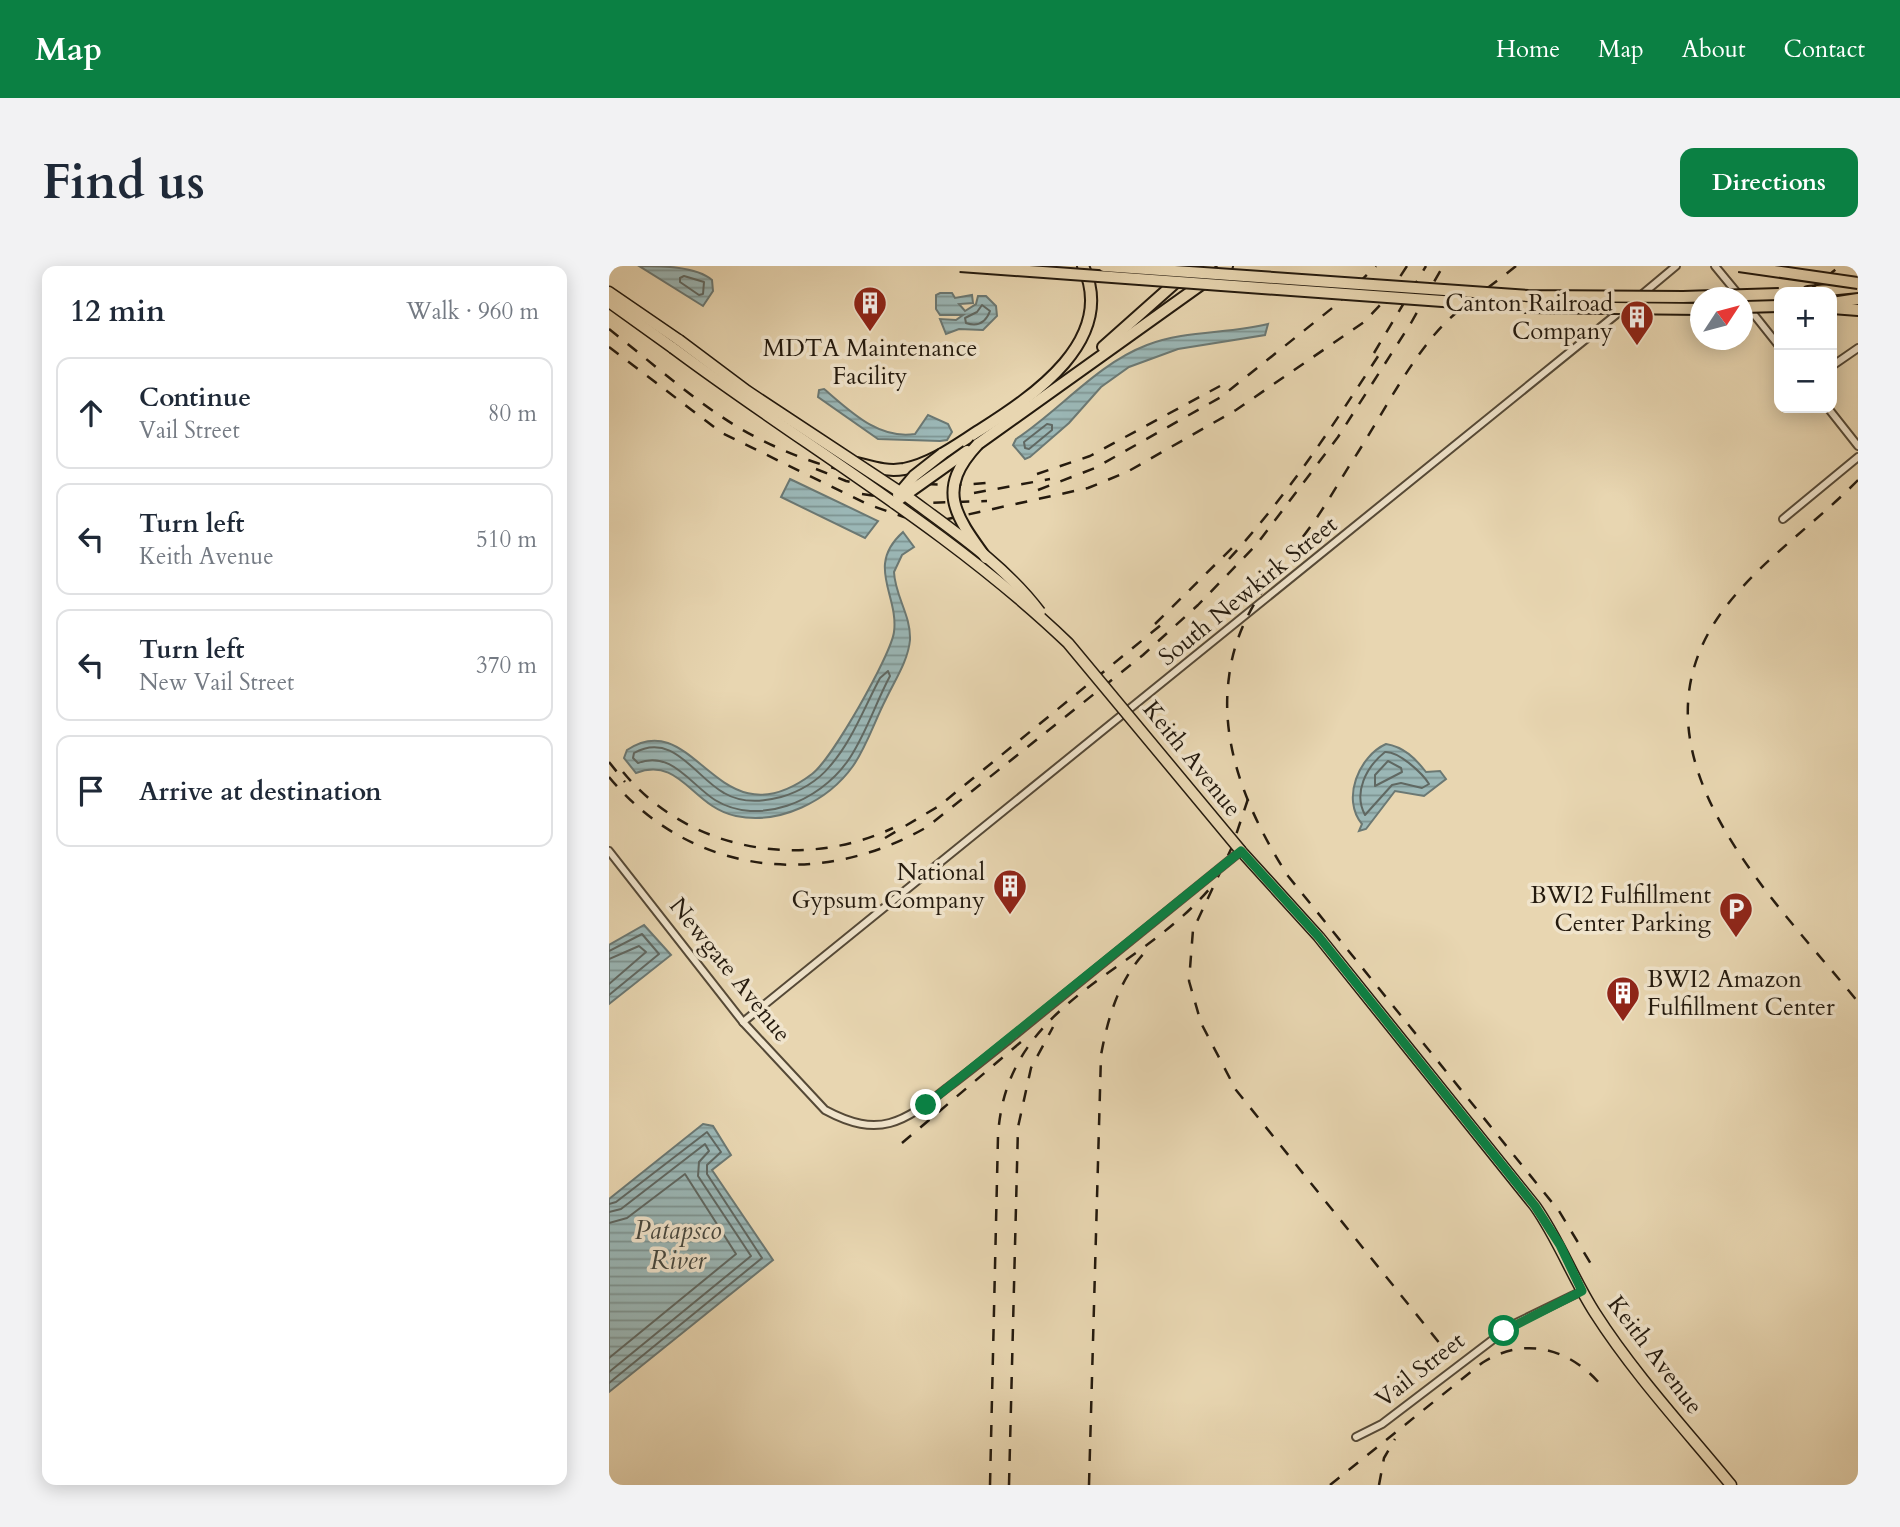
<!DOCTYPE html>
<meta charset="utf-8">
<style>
:root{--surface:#fff;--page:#f2f2f3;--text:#1f2937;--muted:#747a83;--line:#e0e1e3;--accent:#0b8043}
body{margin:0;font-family:Cardo,serif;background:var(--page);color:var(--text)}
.controls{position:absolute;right:21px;top:21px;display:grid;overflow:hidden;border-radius:14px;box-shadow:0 4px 18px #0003}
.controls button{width:63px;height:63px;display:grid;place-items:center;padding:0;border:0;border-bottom:2px solid var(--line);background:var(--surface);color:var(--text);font:35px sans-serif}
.compass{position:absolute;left:1081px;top:21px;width:63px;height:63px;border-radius:50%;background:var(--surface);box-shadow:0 4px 18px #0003;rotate:54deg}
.stop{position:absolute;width:21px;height:21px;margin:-16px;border:5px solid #0b8043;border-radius:50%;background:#fff}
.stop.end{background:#0b8043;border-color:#fff;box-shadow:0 2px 7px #0008}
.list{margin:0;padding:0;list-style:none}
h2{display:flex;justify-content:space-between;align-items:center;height:91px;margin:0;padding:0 28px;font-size:30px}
h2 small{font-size:23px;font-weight:400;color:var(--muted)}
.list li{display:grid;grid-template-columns:46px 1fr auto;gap:21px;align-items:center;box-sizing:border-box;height:112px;margin:0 14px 14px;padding:0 14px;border:2px solid var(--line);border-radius:14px}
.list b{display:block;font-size:26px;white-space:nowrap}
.list p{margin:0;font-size:23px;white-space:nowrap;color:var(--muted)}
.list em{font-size:23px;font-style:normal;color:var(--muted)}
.icon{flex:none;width:38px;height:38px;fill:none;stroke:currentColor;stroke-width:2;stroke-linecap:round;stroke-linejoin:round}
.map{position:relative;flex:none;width:1249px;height:1219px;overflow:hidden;border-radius:14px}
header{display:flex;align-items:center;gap:42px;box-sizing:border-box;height:98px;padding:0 35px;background:var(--accent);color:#fff}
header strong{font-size:33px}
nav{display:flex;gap:38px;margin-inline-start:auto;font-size:24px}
.intro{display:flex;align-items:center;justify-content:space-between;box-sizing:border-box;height:168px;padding:0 42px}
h1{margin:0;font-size:49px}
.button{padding:18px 32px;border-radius:14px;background:var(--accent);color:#fff;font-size:24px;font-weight:700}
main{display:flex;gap:42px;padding:0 42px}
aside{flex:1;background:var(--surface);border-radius:14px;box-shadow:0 4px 18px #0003}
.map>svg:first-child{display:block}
.water{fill:url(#water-rules);stroke:#6b7873;stroke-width:2}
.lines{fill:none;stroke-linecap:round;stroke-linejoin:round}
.shore{stroke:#606862;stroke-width:2}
.street-casing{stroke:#554937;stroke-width:10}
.primary-casing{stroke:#241a0e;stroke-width:13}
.highway-casing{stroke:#241a0e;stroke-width:14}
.street{stroke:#f0e4cc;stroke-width:6}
.primary{stroke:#e8d6b1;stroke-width:10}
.highway{stroke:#e8d6b1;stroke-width:10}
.rail{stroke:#241a0e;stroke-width:2.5;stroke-dasharray:12 12;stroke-linecap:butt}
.street-bridge-casing{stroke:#554937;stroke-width:10;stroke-linecap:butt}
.primary-bridge-casing{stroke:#241a0e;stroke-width:13;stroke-linecap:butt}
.highway-bridge-casing{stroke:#241a0e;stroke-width:14;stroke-linecap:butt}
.street-bridge{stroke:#f0e4cc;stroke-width:6}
.primary-bridge{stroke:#e8d6b1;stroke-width:10}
.highway-bridge{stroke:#e8d6b1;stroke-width:10}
.route{stroke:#0b8043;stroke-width:9}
.labels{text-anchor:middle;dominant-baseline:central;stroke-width:7;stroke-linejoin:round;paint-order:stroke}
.poi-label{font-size:24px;fill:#241a0e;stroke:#f0e4cc;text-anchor:end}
.street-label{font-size:24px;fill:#241a0e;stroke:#f0e4cc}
.water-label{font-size:26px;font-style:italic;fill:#484940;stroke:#f0e4cc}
</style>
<header>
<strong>Map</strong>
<nav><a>Home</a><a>Map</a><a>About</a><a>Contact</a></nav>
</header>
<div class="intro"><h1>Find us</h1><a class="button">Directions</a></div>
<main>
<aside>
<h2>12 min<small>Walk · 960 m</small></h2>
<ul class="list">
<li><svg class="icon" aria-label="ahead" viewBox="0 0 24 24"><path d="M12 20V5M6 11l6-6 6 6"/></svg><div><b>Continue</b><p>Vail Street</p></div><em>80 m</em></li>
<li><svg class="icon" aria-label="left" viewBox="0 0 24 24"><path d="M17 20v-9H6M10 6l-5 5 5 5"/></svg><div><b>Turn left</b><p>Keith Avenue</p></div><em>510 m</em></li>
<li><svg class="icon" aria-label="left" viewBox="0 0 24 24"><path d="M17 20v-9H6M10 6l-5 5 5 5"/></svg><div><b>Turn left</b><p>New Vail Street</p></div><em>370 m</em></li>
<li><svg class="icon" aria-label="arrive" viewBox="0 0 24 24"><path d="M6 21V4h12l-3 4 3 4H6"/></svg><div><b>Arrive at destination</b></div></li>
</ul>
</aside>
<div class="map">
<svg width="1249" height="1219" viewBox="0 0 1249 1219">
<defs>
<pattern id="water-rules" width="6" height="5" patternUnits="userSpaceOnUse" patternTransform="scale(1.75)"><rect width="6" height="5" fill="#9bb7b6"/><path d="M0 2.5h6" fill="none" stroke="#7e9492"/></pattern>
</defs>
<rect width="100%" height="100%" fill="#e8d6b1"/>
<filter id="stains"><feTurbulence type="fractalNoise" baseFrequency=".00286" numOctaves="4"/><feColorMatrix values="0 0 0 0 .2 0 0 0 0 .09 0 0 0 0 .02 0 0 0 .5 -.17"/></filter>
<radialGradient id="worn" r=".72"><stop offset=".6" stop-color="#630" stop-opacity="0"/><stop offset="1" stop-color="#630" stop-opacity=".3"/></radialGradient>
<!-- water -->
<g class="water">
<path d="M30,0C51,0 87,0 103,14L104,25L94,40Z"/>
<polygon points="331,27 343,27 346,32 363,29 364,37 350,38 356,45 367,38 369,30 377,30 387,40 388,50 374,64 350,63 337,68 331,53 347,54 354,49 331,49 327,43 327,29"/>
<path d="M659,58L656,69L569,83L520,101L492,121L460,157L421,191L416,193L404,179L407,173C451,144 488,98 538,79C576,64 620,68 659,58Z"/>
<path d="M215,123C240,144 269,174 306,168L319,149L339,158L343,166L338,174L331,175L269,173L209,131L210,124Z"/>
<polygon points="181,213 269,255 256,272 172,231"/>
<path d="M294,266L305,281L293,289L285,306C286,330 302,349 301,374C299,395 286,414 277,433C266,454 258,480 244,500C219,535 171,559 127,550C83,541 72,490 27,507L15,492L18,484C87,438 108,580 203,508C223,493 282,389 285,366C290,329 256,300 294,266Z"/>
<path d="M777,478C795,481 806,492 817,506L831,505L837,513L815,530L786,525L757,563L750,565L753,558C732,533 750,490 777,478Z"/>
<polygon points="35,659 62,689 0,738 0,679"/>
<polygon points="94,858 104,860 122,889 103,904 164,994 0,1126 0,933"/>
</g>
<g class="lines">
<!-- shore -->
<g class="shore">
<polygon points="75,10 95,16 94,28 90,29 71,16 71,12"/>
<path d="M373,39L381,45C377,56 369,61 357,57L356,52L368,46Z"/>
<polygon points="438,158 443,159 443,164 420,183 416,182 415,176"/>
<path d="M279,405L281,410C266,438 256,471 238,496C210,535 150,561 106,534C81,518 62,484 29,497L24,492L25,487C64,465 86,511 115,527C132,537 153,536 172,531C190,526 209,515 221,500C243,475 255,442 271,412Z"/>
<path d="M776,486C790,485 814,508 820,518L813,522L792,517L783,519L756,549C744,527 757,501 776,486Z"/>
<polygon points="779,495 792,502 793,506 766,520 766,509"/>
<polyline points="0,685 33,668 50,688 0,729"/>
<polyline points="0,693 30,680 37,686 0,718"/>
<polyline points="0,938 7,936 98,866 112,886 98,899 98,908 153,992 0,1117"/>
<polyline points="0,946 12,943 96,878 100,885 90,896 89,910 142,990 0,1106"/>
<polyline points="0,957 18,952 76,908 127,988 0,1092"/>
</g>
<!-- street casing -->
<g class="street-casing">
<g id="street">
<polyline points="1106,0 1129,28"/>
<polyline points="1031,30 1067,0"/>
<polyline points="1139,41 1170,80"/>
<polyline points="1223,100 1249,82"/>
<polyline points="1219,142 1249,180"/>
<polyline points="1174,253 1249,191"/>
<path d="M0,585L134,756L216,844C270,873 294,857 338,822C358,807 378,791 398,775"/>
<polyline points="134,756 1014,43"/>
<polyline points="747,1171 773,1158 903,1059 973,1025"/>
</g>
</g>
<!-- primary casing -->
<g class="primary-casing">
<g id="primary">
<polyline points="0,26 70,74"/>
<polyline points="0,36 64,82"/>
<path d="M632,585L710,671L926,940C950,974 964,1013 986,1047C1025,1108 1076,1163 1122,1219"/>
</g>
</g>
<!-- highway casing -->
<g class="highway-casing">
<g id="highway">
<polyline points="1199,26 1249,21"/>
<polyline points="1223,37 1249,33"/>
<polyline points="1223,42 1249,44"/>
<polyline points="494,81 585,0"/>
<polyline points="369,178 618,0"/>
<path d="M248,197C264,201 278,206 295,203C324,197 347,179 371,164C423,131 509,74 474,0"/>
</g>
</g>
<!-- street -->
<use href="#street" class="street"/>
<!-- primary -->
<use href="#primary" class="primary"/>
<!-- highway -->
<use href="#highway" class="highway"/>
<!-- rail -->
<g class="rail">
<path d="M907,0C880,22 848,42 826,68C793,107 770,155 742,197C727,221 713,246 696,268C661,313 627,352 620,411C610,482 642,552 679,610L950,945L982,998"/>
<polyline points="1198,26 1231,0"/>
<polyline points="1167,52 1170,49"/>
<path d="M0,63C37,92 74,125 113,151C187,201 289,226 377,217"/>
<polyline points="0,81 113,167 258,238 295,251 334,254 479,222 518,206 627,144 755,56 776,34 798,0"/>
<polyline points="765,87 817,0"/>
<polyline points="207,203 237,215 271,222"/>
<polyline points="428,208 481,190 611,120"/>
<path d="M1249,214C1205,259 1153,293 1115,343C1008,486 1164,631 1249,736"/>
<polyline points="429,224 486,202 612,131 727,39 767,0"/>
<polyline points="365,227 441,213"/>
<polyline points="253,228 313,237 378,235"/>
<path d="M620,293C680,228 727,155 775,81"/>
<polyline points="546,358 623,282"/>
<polyline points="0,496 16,516"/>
<path d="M14,506C79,585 193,605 284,562"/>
<path d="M0,511C82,610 210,623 318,561L534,389L589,339L648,278L729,171L802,57L834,0"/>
<polyline points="639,533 623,581 584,664 580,715 592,757 627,824 836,1084"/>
<polyline points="276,572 330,540 558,354"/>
<polyline points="293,877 419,770"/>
<path d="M381,1219L389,870C397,732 533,709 606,616"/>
<polyline points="400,1219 409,861 422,802 444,761"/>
<path d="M480,1219L492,789C499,751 510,713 538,684"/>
<path d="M721,1219L873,1097C918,1068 965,1084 996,1124"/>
<polyline points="770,1219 775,1192 786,1173"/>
</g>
<!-- street-bridge casing -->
<g class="street-bridge-casing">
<polyline id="street-bridge" points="398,775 632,585"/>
</g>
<!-- primary-bridge casing -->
<g class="primary-bridge-casing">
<g id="primary-bridge">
<polyline points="70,74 138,125 291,226"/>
<path d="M64,82C195,180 340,263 459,377L632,585"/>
<path d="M296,229C343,264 396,299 431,346"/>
</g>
</g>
<!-- highway-bridge casing -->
<g class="highway-bridge-casing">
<g id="highway-bridge">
<polyline points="351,0 916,41 1092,43"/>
<polyline points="495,0 919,30 1074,31 1170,28"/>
<polyline points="1130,0 1249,17"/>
<polyline points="1134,41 1170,40"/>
<path d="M369,178C327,223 345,248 377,292"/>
<polyline points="289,229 305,210 333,188"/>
<polyline points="285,237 358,185"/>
</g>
</g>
<!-- street-bridge -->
<use href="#street-bridge" class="street-bridge"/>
<!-- primary-bridge -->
<use href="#primary-bridge" class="primary-bridge"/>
<!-- highway-bridge -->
<use href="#highway-bridge" class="highway-bridge"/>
</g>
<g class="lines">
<!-- route -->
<polyline class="route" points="317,839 632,585 710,671 926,940 951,979 973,1025 895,1065"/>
</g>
<!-- icons -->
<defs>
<g id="building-pin" transform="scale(1.75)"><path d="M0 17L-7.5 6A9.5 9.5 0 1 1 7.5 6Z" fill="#8f2418" stroke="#f0e4cc"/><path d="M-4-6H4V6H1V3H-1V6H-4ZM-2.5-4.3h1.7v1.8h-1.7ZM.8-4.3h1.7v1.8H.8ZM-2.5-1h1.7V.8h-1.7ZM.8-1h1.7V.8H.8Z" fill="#fff"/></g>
<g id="parking-pin" transform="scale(1.75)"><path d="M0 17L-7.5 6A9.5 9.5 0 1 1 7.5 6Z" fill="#8f2418" stroke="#f0e4cc"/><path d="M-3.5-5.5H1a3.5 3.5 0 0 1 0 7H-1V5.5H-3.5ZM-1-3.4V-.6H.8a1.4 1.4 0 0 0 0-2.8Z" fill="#fff"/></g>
</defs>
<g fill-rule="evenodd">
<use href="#building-pin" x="261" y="37"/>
<use href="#building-pin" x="1028" y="51"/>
<use href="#building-pin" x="401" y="620"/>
<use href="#parking-pin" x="1127" y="643"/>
<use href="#building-pin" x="1014" y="727"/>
</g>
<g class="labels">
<!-- poi labels -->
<g class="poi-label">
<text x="1004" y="37">Canton Railroad<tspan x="1004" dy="28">Company</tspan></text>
<text x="261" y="82" text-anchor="middle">MDTA Maintenance<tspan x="261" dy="28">Facility</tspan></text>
<text x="376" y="606">National<tspan x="376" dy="28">Gypsum Company</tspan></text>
<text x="1102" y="629">BWI2 Fulfillment<tspan x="1102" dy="28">Center Parking</tspan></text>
<text x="1038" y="713" text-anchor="start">BWI2 Amazon<tspan x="1038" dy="28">Fulfillment Center</tspan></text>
</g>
<!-- street labels -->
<g class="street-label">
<text transform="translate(639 325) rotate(-39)">South Newkirk Street</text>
<text transform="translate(583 493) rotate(51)">Keith Avenue</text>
<text transform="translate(121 704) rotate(51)">Newgate Avenue</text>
<text transform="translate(1046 1089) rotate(53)">Keith Avenue</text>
<text transform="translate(811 1104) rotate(-38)">Vail Street</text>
</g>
<!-- water labels -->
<g class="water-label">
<text x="69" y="964">Patapsco<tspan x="69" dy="30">River</tspan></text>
</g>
</g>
<rect width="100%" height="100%" filter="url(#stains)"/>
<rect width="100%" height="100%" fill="url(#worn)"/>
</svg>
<div class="controls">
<button>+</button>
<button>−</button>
</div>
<svg class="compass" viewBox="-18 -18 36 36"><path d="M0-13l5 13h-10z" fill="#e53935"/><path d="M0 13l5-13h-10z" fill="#747a83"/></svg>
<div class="stop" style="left:895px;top:1065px"></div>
<div class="stop end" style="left:317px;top:839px"></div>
</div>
</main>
